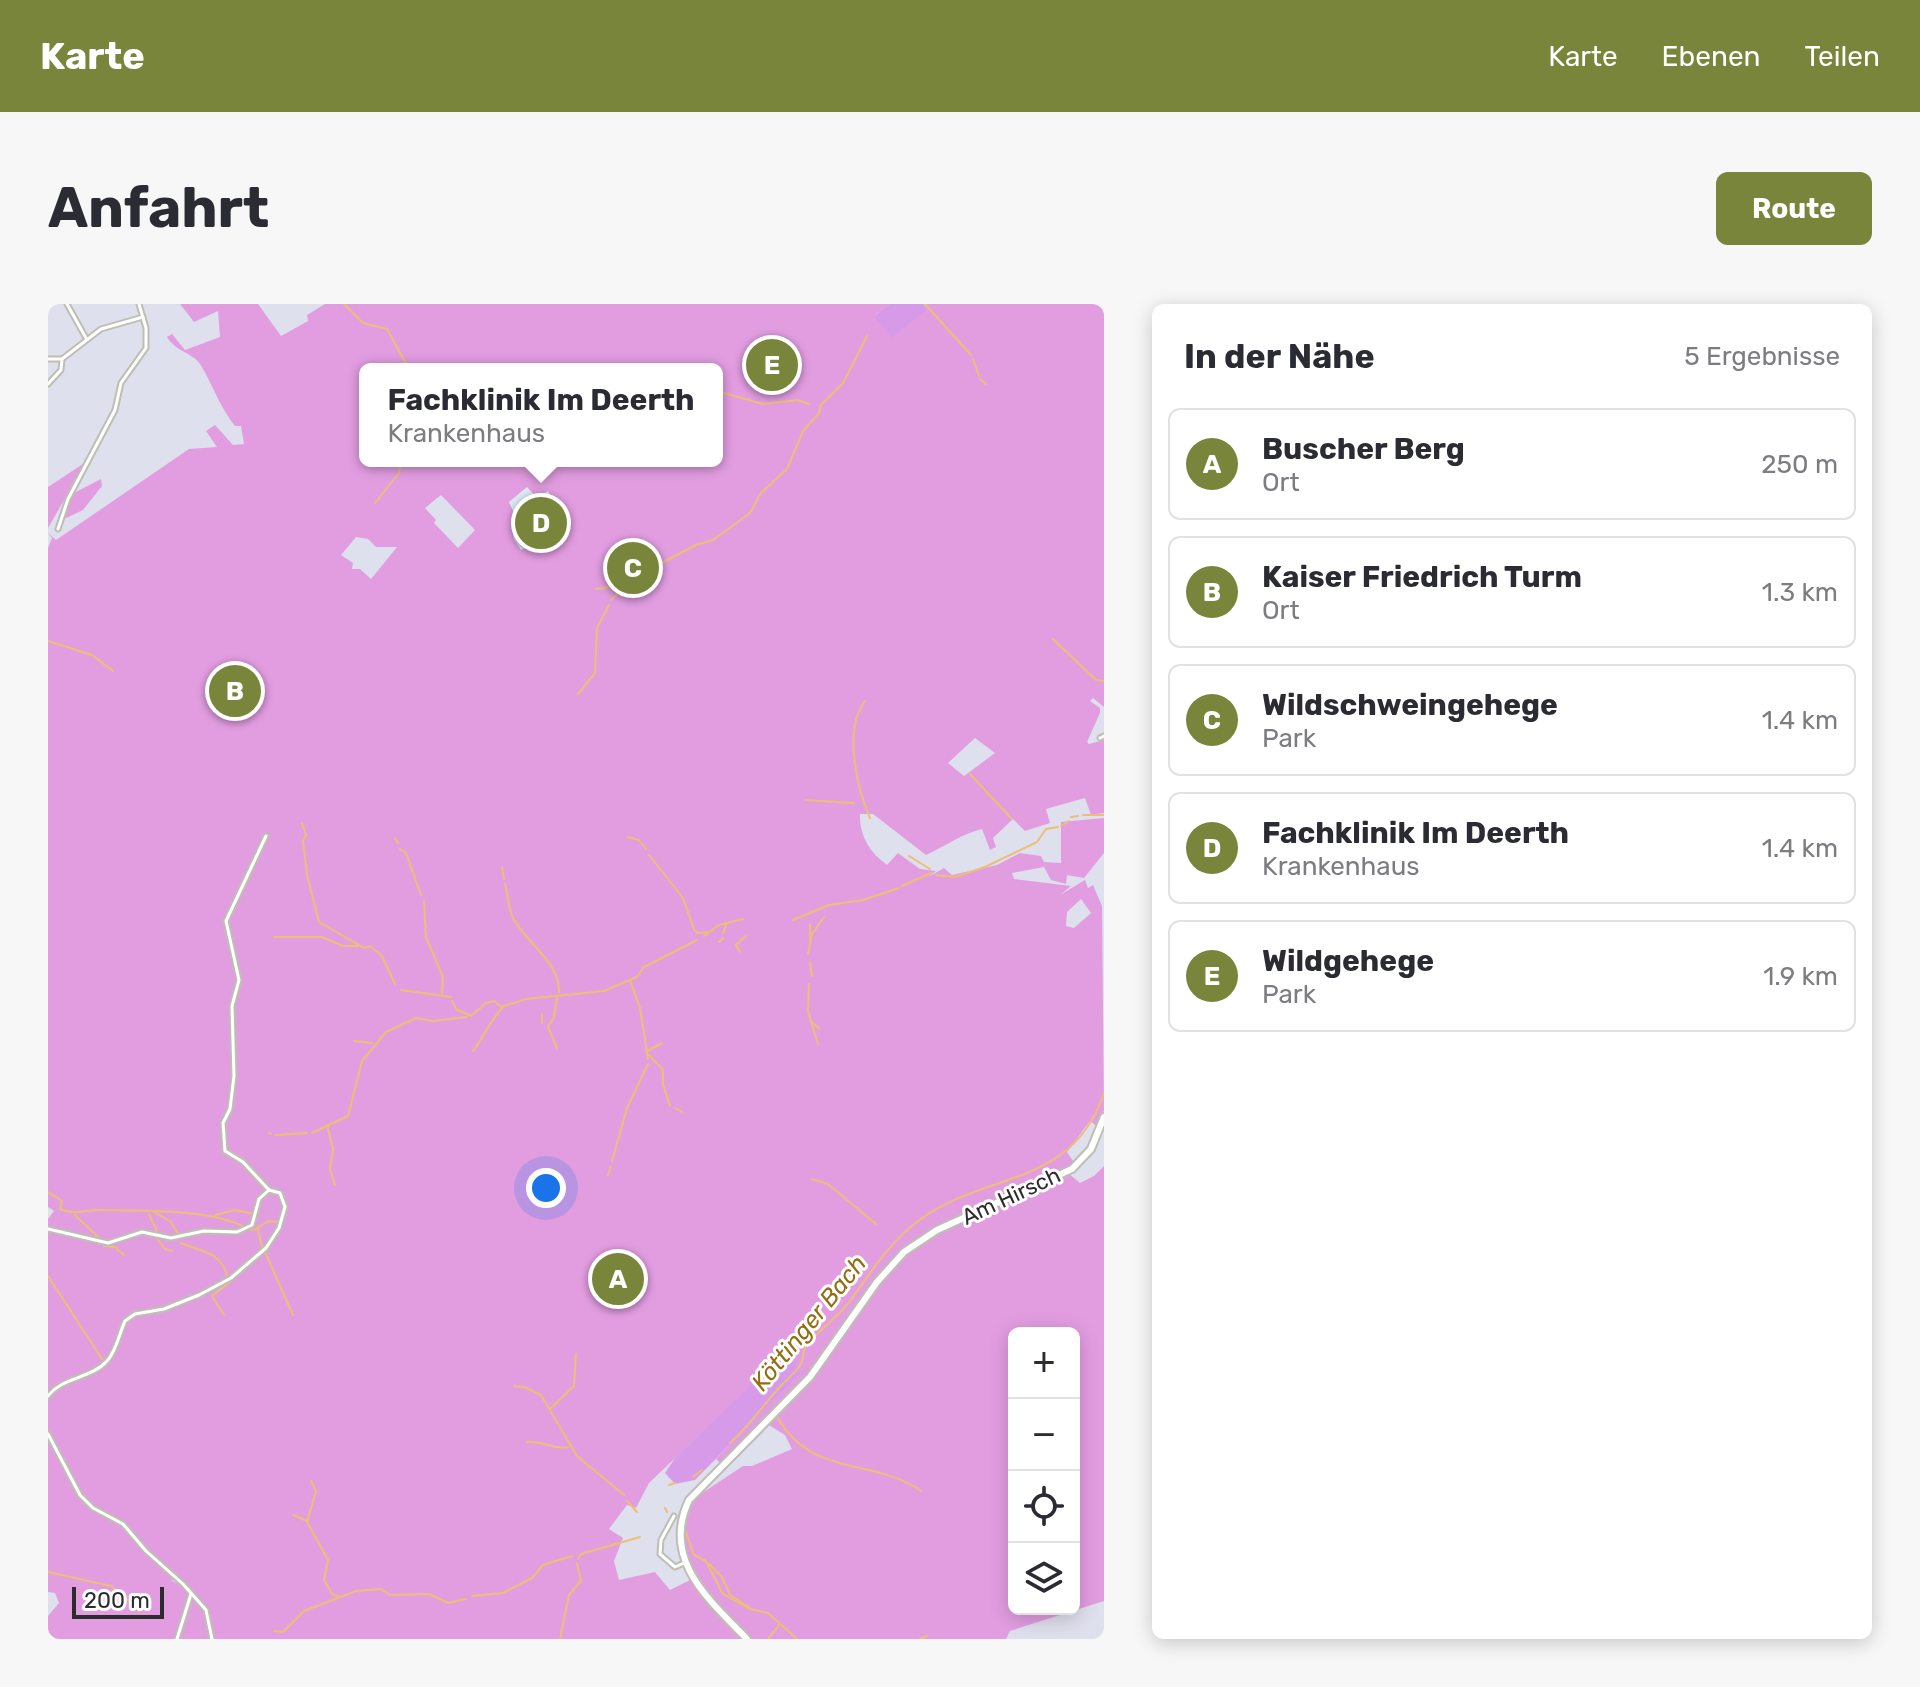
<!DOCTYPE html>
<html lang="de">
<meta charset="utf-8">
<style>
:root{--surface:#fff;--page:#f7f7f7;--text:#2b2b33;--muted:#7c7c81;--line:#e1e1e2;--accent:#78853b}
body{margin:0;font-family:Rubik,sans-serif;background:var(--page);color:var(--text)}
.controls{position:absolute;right:24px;bottom:24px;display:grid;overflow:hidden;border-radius:12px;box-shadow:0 4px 20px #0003}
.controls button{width:72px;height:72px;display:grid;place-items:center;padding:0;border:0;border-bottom:2px solid var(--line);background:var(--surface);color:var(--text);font:40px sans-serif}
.scale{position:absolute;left:24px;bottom:20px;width:92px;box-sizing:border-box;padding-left:8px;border:4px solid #2c2c2c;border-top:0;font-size:22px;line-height:28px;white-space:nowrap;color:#2c2c2c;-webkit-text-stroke:6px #fff;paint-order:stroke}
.you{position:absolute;left:498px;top:884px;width:28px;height:28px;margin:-20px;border:6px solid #fff;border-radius:50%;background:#1a73e8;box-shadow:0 0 0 12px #1a73e833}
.badge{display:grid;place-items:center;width:52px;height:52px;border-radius:50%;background:var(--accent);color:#fff;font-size:26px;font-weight:700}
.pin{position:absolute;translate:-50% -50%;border:4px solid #fff;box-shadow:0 2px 8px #0006}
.popup{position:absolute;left:311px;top:59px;width:364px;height:104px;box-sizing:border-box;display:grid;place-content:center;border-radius:12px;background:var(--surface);filter:drop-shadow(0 2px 6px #0005);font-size:26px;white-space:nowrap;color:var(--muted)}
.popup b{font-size:30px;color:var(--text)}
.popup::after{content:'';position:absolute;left:50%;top:100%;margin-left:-16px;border:16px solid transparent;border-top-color:var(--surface)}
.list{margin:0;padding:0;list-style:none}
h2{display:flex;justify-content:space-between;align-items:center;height:104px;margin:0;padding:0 32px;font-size:34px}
h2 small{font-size:26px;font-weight:400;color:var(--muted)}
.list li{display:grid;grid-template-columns:52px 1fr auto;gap:24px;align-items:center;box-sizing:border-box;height:112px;margin:0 16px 16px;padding:0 16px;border:2px solid var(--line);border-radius:12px}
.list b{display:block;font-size:30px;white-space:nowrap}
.list p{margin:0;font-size:26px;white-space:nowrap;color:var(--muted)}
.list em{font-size:26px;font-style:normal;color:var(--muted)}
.icon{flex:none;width:44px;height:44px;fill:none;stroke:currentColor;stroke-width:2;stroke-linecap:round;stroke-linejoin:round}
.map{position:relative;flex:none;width:1056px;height:1335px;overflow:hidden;border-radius:12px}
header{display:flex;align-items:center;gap:48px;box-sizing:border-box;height:112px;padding:0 40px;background:var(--accent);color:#fff}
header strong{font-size:38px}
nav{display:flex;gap:44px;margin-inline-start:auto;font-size:28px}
.intro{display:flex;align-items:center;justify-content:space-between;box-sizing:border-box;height:192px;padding:0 48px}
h1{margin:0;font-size:56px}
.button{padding:20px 36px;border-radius:12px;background:var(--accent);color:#fff;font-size:28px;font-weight:700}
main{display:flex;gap:48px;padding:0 48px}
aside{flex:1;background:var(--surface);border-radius:12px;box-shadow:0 4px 20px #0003}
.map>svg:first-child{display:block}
.medical{fill:#ddecf3}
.green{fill:#e29de1;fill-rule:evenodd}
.pitch{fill:#d79ae8}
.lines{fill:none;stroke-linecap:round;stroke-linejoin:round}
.stream{stroke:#ebbf76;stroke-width:2}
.minor-casing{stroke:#bdbfb2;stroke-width:7}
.secondary-casing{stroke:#bdbfb2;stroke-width:10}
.minor{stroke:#fff;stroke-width:3}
.secondary{stroke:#fff;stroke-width:6}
.labels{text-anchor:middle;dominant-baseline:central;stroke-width:6;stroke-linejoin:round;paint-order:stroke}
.street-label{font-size:22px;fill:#2c2c2c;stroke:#fff}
.water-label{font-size:24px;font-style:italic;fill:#936d12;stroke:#fff}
</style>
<header>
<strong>Karte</strong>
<nav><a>Karte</a><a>Ebenen</a><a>Teilen</a></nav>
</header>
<div class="intro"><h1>Anfahrt</h1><a class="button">Route</a></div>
<main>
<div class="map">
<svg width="1056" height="1335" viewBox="0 0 1056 1335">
<rect width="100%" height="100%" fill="#dfe0ed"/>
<!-- medical -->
<polygon class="medical" points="479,183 500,187 517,214 515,224 472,246 465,232 474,227 460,198"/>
<!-- green -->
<g class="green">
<path d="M132,0H210L233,32L260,17L259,11L277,0H841L826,12L879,5L875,0H1056V403L1045,394L1042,397L1052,404V409L1039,438L1041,440L1056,436V509L1043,511L1037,494L998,505L1002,519L977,527L965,515L945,534L948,543L942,546L934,525C913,530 898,542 878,551L825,510H812C811,531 821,548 839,561L850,549L872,565L888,567L880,573L896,564L904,571L949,561L972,549L993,552L996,558L1013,559V518L1056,514V549L1036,574L1019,571L1018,580L1003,576L996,563L964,569L966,575L1023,582L1012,591L1037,576L1040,584L1045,581L1054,602L1056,806L1050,823L1042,817L1019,848L1027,860L888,924L855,946L831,971L760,1072L672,1159L668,1155L752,1068L744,1054L729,1057L601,1179L588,1204L579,1201L561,1225L575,1234L566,1257L571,1276L607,1268L622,1286L642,1276L695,1335H130L143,1293L151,1298L133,1277L122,1276L134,1281L141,1292L128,1335H0V1312L11,1299L7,1289L0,1288V915L6,907L0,903V244L4,234L0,229L8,236L141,145L169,143L158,127L167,121L185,141L196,140L193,122H187C171,102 165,81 152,60C145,49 128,48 119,33L124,30L137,46L172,33L170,7L146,18ZM317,65H669V157H317ZM479,183L489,194L500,187L517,214L515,224L473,246L465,233L474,227L461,198ZM393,191L427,226L410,244L386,219L388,216L377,204ZM308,233L320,235L328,243H349L323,275L312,265H304L305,259L293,251ZM927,434L947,449L916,472L900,459ZM1033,595L1043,609L1026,624L1018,622L1019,608Z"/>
<polygon points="38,158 0,224 0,183"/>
<polygon points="53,175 54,182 35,206 14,216 24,190"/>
<path d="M1056,862V1297L962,1327L958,1335H702C675,1306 630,1271 633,1227C634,1218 639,1206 642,1197L695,1162H704L744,1145L737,1131L719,1120L753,1086L827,983L873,937L1020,869L1032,879L1046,872ZM966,1029H1026V1305H966Z"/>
</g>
<!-- pitch -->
<g class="pitch">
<polygon points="841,0 875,0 879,5 844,34 826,12"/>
<polygon points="744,1054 753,1068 647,1176 627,1180 617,1169 627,1154 729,1056"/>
</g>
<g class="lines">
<!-- stream -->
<g class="stream">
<polyline points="296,0 315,19 339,25 361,65"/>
<polyline points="877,0 923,51"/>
<polyline points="925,55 931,72"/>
<polyline points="932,75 938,80"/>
<polyline points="669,87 715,100 749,96 761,100"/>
<polyline points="327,199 351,169 353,157"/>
<polyline points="548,285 573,281"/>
<polyline points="563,296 587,273 648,241 665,236 702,209 713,189 739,165 755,127 771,109 773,101 795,79 819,32"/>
<polyline points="1005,335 1048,376 1056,377"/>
<polyline points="0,337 44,351 65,367"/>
<polyline points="530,390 547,369 549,324 561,301"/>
<path d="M817,397C795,425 809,484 822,514"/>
<polyline points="922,470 964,515"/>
<polyline points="757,496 806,499"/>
<polyline points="1035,511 1056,511"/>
<polyline points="1023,513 1030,512"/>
<polyline points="254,519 258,531 255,537 259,571 271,618 316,644 322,642 334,652 347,680"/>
<polyline points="1013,522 1021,517"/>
<polyline points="579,533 591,536 598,545"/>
<polyline points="347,534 350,539"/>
<polyline points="352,545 358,549 373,591"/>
<polyline points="601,551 635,594 646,625 649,629 661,628"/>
<polyline points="861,552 882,565"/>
<polyline points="454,563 456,575"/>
<polyline points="888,571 907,573 937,563 989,538 998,525 1010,523"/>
<path d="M457,580C460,590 460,602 464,612C476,638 512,657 511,688"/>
<polyline points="854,582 883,569"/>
<polyline points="376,597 378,633 395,673 394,689"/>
<polyline points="745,616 781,601 815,596 851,584"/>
<polyline points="762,620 762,636"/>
<polyline points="675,629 679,619"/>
<polyline points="656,632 671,621 695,615"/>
<polyline points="226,633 274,633 295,642 310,642"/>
<polyline points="671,638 675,634"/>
<polyline points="692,648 688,641 698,632"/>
<polyline points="760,650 764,630 776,613"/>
<polyline points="762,658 764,672"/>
<polyline points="582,676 592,704 600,755"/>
<polyline points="761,680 760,707 770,740"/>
<polyline points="353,686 403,693"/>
<polyline points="404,697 408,705 423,712 438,699 446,697 453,703 478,695 556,687 589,673 596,663 649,636"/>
<polyline points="763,718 771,724"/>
<polyline points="494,719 494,710"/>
<polyline points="306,737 324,739"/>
<polyline points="509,744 500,723 506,713 509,693"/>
<path d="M425,747C438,729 440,720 455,703"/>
<polyline points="599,747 614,739"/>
<polyline points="601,751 615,766 615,780 622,802"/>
<polyline points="627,804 634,808"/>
<polyline points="279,821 285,845 282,865 287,881"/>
<polyline points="221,829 223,830"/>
<polyline points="264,829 300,812 314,757 338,728 368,714 385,717 419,713"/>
<polyline points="228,831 259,829"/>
<polyline points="564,857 579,804 600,760"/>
<polyline points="560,871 563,863"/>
<polyline points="764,875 780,880 828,920"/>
<path d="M0,888L14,897L12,905C28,912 36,905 54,906C93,907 164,905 196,923"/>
<polyline points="106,908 122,917 131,931"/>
<polyline points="101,910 109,927"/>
<polyline points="27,911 51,934"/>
<polyline points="167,911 187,906 206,910"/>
<polyline points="209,924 221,917 229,918"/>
<polyline points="202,926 210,925 214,943"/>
<polyline points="110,936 117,945 124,947"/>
<path d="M133,939C151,947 174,948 179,972"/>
<polyline points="56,942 67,943 76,951"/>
<polyline points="217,948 245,1011"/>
<polyline points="0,972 54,1055"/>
<polyline points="176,1011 164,992 182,978"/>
<polyline points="466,1082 476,1083 493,1091 529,1152 576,1191"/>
<polyline points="502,1105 526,1082 528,1050"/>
<path d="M730,1114C764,1174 825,1153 873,1187"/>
<path d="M479,1138C494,1136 503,1146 520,1143"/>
<path d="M682,1139C701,1122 714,1103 730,1085C737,1077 745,1071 751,1063C757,1055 753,1048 759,1041C772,1025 790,1013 802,997C823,968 843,936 873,915C939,867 1024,884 1056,789"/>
<polyline points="645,1173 654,1166"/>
<polyline points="263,1177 268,1187 259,1218 280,1256 276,1276 284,1290 290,1292"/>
<polyline points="621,1181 627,1179"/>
<polyline points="579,1197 589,1208"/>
<polyline points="617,1204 619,1208"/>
<polyline points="245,1211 259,1217"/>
<polyline points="637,1226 646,1251 658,1257 675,1290 702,1305 720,1309 749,1335"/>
<polyline points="530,1255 533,1250 592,1233"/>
<polyline points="661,1260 674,1273 682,1291 702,1304"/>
<polyline points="0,1268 63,1282 82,1298"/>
<polyline points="424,1292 455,1289 484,1274 495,1261 524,1252"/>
<polyline points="87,1298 91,1308"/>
<polyline points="226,1327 235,1328 256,1307 308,1287 333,1285 342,1291 381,1290 400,1299 418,1295"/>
<polyline points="512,1335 521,1291 533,1277 529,1260"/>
<polyline points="720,1335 731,1321"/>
<polyline points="872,1335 879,1332"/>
</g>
<!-- minor casing -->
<g class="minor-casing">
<g id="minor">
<polyline points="19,0 38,34"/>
<polyline points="0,55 14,55 53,25 95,13"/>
<polyline points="0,80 13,66 14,55"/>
<polyline points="10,225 20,195 67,106 73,79 98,44 98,24 91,0"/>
<polyline points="1052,434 1056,432"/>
<polyline points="218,532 178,617 191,676 184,702 186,772 182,805 175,819 177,847 195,858 221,886"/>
<polyline points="0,925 60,939 94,928 123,934 156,927 189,928 204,921 211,895 221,886"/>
<path d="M0,1092C16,1072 43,1075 59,1057C69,1046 71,1030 77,1017L87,1010L116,1005L151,991L183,974L218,944L231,924L237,903L232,889L221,886"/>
<polyline points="0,1130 32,1191 45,1204 75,1220 98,1247 135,1280 158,1306 164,1335"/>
<polyline points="626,1212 613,1236 612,1250 627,1263 636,1259"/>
<polyline points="129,1335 143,1290"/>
</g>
</g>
<!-- secondary casing -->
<g class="secondary-casing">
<path id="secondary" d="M699,1335C660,1295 613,1255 641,1196L762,1073L829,978L856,948L889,926L1024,865L1043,845L1056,813"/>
</g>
<!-- minor -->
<use href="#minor" class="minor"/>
<!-- secondary -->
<use href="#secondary" class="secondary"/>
</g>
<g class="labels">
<!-- street labels -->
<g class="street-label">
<text transform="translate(963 892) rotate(-25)">Am Hirsch</text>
</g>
<!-- water labels -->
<g class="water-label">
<text transform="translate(761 1019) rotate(-51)">Köttinger Bach</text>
</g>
</g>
</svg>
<div class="controls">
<button>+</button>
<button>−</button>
<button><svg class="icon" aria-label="locate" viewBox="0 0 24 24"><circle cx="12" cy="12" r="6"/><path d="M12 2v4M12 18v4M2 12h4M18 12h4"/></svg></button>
<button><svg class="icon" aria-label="layers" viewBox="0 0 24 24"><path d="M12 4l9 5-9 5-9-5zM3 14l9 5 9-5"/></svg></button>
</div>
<div class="scale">200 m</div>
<div class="you"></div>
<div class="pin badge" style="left:570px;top:975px">A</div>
<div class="pin badge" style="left:187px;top:387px">B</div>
<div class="pin badge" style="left:585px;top:264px">C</div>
<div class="pin badge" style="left:493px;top:219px">D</div>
<div class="popup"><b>Fachklinik Im Deerth</b>Krankenhaus</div>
<div class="pin badge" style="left:724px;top:61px">E</div>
</div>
<aside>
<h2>In der Nähe<small>5 Ergebnisse</small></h2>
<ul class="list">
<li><span class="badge">A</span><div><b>Buscher Berg</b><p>Ort</p></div><em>250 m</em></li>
<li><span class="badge">B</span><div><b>Kaiser Friedrich Turm</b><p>Ort</p></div><em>1.3 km</em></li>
<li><span class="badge">C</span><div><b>Wildschweingehege</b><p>Park</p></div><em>1.4 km</em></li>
<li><span class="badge">D</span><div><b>Fachklinik Im Deerth</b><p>Krankenhaus</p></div><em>1.4 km</em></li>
<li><span class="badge">E</span><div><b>Wildgehege</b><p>Park</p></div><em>1.9 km</em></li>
</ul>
</aside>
</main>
